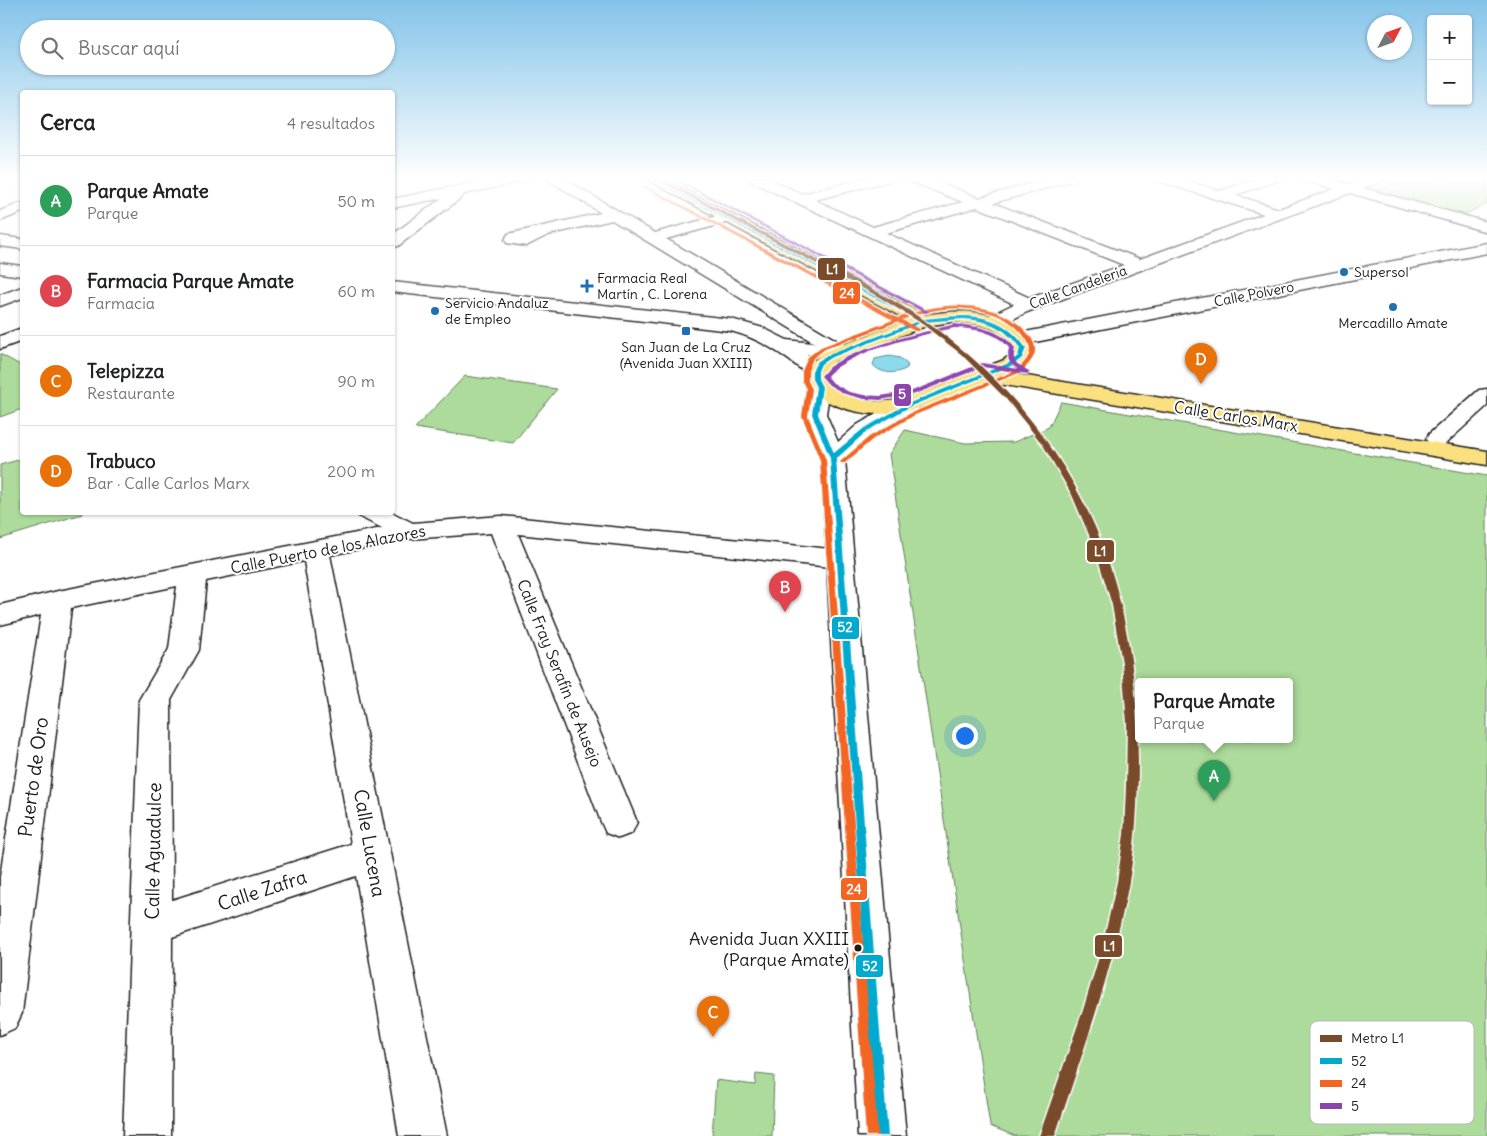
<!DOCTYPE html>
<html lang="es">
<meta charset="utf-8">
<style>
:root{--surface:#fff;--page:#f2f2f2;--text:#202124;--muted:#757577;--line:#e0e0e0;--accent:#1f6fb2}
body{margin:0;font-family:Delius,sans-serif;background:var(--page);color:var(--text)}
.controls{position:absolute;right:15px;top:15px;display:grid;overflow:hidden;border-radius:5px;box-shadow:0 1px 4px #0004}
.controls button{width:45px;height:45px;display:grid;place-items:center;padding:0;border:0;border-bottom:1px solid var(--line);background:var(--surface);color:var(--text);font:25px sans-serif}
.compass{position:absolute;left:1367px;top:15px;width:45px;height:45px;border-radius:50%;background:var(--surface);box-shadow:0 1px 4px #0004;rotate:49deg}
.you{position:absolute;left:964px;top:735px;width:18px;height:18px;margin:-12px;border:4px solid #fff;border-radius:50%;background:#1a73e8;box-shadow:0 0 0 8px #1a73e833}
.badge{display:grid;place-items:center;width:32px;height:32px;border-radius:50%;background:var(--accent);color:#fff;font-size:16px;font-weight:700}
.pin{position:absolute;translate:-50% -41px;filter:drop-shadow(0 1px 2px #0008)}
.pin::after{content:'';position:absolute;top:26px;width:18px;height:15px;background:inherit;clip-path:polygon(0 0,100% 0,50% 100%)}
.popup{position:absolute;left:1135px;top:678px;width:158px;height:65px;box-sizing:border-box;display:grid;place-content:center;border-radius:5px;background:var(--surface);filter:drop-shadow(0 1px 4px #0005);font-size:16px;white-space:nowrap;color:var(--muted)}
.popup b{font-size:19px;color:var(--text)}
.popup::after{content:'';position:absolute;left:50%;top:100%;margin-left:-10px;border:10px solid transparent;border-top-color:var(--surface)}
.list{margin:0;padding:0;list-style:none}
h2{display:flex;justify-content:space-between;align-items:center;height:65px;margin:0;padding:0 20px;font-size:21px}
h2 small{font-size:16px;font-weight:400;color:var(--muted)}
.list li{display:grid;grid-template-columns:32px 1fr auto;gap:15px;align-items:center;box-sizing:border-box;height:90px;padding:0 20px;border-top:1px solid var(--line)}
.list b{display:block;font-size:19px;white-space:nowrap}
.list p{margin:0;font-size:16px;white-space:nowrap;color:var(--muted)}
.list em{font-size:16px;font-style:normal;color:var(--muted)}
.icon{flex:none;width:28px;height:28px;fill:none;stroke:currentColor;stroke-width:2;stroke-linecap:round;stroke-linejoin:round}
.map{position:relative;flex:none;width:1487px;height:1136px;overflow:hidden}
.search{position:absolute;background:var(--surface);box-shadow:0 1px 4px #0004;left:20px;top:20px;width:375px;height:55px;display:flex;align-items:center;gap:12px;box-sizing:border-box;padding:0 18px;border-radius:28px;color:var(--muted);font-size:19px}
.panel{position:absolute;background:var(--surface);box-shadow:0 1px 4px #0004;left:20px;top:90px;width:375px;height:425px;border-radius:5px}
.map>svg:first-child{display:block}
.green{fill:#acdb9b;stroke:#647c5c;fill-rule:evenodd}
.water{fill:#8cdaeb;stroke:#5f8e98}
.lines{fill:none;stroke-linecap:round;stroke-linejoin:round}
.minor-casing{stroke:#1c1c1c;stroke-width:3}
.tertiary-casing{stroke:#1c1c1c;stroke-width:3}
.primary-casing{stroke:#1c1c1c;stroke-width:3}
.minor{fill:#fff;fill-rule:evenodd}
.tertiary{fill:#fff;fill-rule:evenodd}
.primary{fill:#fbe080;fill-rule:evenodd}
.bus-1-casing{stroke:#fff;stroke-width:3}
.bus-2-casing{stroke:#fff;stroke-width:3}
.bus-3-casing{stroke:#fff;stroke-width:3}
.bus-1{fill:#00a9ce;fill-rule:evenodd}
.bus-2{fill:#f26522;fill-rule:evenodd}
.bus-3{fill:#8e44ad;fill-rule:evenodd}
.metro-1-casing{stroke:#fff;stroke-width:3}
.metro-1{fill:#7a4b2a;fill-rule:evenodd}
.poi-dot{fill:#1f6fb2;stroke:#fff;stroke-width:2}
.bus-dot{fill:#1c1c1c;stroke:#fff;stroke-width:2}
.labels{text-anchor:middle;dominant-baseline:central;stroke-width:4;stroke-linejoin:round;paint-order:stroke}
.far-poi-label{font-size:14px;fill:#1c1c1c;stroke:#fff;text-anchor:start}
.far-street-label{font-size:14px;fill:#1c1c1c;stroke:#fff}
.street-label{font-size:16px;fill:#1c1c1c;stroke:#fff}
.near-bus-label{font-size:18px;fill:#1c1c1c;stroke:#fff;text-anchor:end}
.near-street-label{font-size:19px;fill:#1c1c1c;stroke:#fff}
.key{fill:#fff;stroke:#bbb;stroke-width:1}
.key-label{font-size:14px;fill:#1c1c1c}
.line-badge{stroke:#fff;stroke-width:2}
.badge-label{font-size:14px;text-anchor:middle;font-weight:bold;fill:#fff}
</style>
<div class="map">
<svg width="1487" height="1136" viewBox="0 0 1487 1136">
<rect width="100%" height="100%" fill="#fff"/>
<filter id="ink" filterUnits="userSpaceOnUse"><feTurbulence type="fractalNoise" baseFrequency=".02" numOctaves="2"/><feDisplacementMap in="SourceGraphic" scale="10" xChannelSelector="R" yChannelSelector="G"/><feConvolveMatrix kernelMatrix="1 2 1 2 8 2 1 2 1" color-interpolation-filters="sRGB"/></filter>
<g filter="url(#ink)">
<!-- green -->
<g class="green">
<polygon points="1408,177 1487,177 1487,204 1462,216 1373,191"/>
<polygon points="0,354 22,366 22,409 0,417"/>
<polygon points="465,376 557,389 513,443 415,428"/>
<path d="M1061,402L1487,476V1136H1015L990,1126L889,454L905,430L965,443L1014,442L1049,427ZM1289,682V740H1139V682Z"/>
<polygon points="22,459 22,512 81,512 82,514 0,539 0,465"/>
<polygon points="756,1074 774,1076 772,1136 712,1136 716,1080 755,1085"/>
</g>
<!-- water -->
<path class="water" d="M889,356L900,358L908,365L907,368C896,375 881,374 873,365L875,359Z"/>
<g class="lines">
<!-- minor casing -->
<g class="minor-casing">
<g id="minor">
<polygon points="503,177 531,177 524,181 464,194 462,197 398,246 392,248 392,235 442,198 392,208 392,199"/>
<polygon points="544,177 561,177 655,233 728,213 733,215 736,218 733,221 666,239 848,347 851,351 848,355 841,357 834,355 612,220 548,235 526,246 507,243 505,240 508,234 601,213"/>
<path d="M746,177H765L802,194L871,177H895L893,180L815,200L873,227L963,202L907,180L905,177H925L979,198L1054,177H1077L1075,180L993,203L1140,259L1264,214L1155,180L1153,177H1175L1220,191L1261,177H1282L1280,180L1235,195L1279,209L1335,189L1302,180L1300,177H1323L1348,184L1367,177H1388L1386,180L1363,188L1487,222V232L1350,193L1027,312L999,326L992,328L985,326L983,322L985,318L1014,304L748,180ZM977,207L1124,265L1030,298L886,233Z"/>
<polygon points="22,203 22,212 0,221 0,211"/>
<polygon points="1487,243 1487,253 1020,345 1013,343 1010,339 1013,335 1020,333"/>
<polygon points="0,263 22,266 22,276 0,273"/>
<polygon points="22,287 22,298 0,306 0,295"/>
<polygon points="22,328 22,341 0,349 0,336"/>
<polygon points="1487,389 1487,406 1445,444 1437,446 1429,444 1426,439 1429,434 1479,390"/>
<path d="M357,512H391L413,523L501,516L840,550L850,553L854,559L850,565L840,568L518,534L637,822L632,833L619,838L606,833L601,822L491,533L409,539L330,555L447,1136H399L356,876L172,937L171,1136H123L139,700L169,649L177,586L71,608L22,1013L15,1028L0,1035V877L41,615L0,625V605L58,591L382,528L360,517ZM304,561L351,844L172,900L171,700L199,650L206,581Z"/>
</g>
</g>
<!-- tertiary casing -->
<g class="tertiary-casing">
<g id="tertiary">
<polygon points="0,236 22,239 22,249 0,246"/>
<path d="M392,282L731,319L763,328L787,340L838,346L845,348L848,352L845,356L838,358L807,354L825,371L822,375L815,377L808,375C784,355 761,339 731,331L392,292Z"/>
<path d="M819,381L826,383L830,387L826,414L838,442L857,425L901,400L909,398L917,400L920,405L917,410L873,435L845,460L906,1136H858L821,458C812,435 795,406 812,383Z"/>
</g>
</g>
<!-- primary casing -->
<g class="primary-casing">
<path id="primary" d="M642,177H660L925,315C964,308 1011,308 1033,348C1028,362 1021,367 1008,373L1487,451V465L986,382C937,402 891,427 838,406C822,400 810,393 805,376L808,367L821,353L907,320ZM952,322C975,324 1001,325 1013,348L1011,354L1004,360C985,367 966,375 947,383C914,396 884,410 848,395C842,393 834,389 829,384C822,375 829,368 835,361L926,326Z"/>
</g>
<!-- minor -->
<use href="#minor" class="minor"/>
<!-- tertiary -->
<use href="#tertiary" class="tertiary"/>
<!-- primary -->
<use href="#primary" class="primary"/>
<!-- bus-1 casing -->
<g class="bus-1-casing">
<path id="bus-1" d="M647,177H652L923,319C965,315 998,309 1026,348L1022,358L1013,365L911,406L867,431L836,459L888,1136H876L830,458L812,414L816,387L812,379V371L817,362L826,356L918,321ZM964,319C989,321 1005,327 1020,348L1018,356L1009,363L907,404L863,429L834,453L818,414L822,387L818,379V371L821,364L830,358L923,322Z"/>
</g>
<!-- bus-2 casing -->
<g class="bus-2-casing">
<path id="bus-2" d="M644,185L898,318C920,310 942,304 965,306C990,307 1013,315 1029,335C1042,351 1032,362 1019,373L915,415L873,439L845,463H841L840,462L841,461L869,437L911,413L1015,371C1028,360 1036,351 1024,336C1010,317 988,310 966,309C944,307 922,312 902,320L919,329V331H915L897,322L825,349L813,358L808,371V381L812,389L808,416L826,460L878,1136H866L820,460L802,416L806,389L802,381V371L808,357L821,347L893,320L643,187Z"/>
</g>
<!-- bus-3 casing -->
<g class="bus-3-casing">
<g id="bus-3">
<polygon points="669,177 674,177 930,312 925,313"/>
<path d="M955,324C978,326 1000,329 1015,348C1011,366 1018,362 1030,372L1027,374L983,367L915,394L880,400L864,399L845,394L829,385L821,376L829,367L842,359L861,351L904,337ZM955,328C975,329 996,331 1009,348C1007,359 1008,363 1018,369L982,363L912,391L880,396L864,395L849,392L833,383L827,376C848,352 923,334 955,328Z"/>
</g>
</g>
<!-- bus-1 -->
<use href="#bus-1" class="bus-1"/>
<!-- bus-2 -->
<use href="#bus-2" class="bus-2"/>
<!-- bus-3 -->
<use href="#bus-3" class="bus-3"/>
<!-- metro-1 casing -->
<g class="metro-1-casing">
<path id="metro-1" d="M652,177H658C703,200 747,224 792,247C845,274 900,300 948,338C1033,404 1097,500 1121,606C1133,657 1138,709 1138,761C1138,802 1136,842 1129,882C1113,969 1083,1052 1055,1136H1039L1083,1010L1102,947L1117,882L1124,834L1126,786L1127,724L1122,663L1112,605L1095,549L1072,495L1043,445L1006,399L961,354L921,323L877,296Z"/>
</g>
<!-- metro-1 -->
<use href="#metro-1" class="metro-1"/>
</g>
</g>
<!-- sky -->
<linearGradient id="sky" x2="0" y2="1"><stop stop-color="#83c3e9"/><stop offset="0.53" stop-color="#fff"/><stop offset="1" stop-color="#fff" stop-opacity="0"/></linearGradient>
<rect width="1487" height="336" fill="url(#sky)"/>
<!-- markers -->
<g class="poi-dot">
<circle cx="1344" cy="272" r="5"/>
<path d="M584.5 278.5h5v5h5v5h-5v5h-5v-5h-5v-5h5z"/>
<circle cx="1393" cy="307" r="5"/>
<circle cx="435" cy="311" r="5"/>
<rect x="681" y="326" width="10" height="10" rx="2.5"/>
</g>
<circle class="bus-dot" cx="858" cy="948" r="4.5"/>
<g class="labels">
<!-- far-poi labels -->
<g class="far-poi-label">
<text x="1354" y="272">Supersol</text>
<text x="597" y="278">Farmacia Real<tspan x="597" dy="16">Martín , C. Lorena</tspan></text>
<text x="445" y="303">Servicio Andaluz<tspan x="445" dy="16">de Empleo</tspan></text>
<text x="1393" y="323" text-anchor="middle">Mercadillo Amate</text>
<text x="686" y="347" text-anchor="middle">San Juan de La Cruz<tspan x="686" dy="16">(Avenida Juan XXIII)</tspan></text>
</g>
<!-- far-street labels -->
<g class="far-street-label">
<text transform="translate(1078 287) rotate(-20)">Calle Candelería</text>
<text transform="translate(1254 294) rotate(-11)">Calle Polvero</text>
</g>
<!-- street labels -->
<g class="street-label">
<text transform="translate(1236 416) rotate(9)">Calle Carlos Marx</text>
<text transform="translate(328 549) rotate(-11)">Calle Puerto de los Alazores</text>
<text transform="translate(560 673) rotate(68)">Calle Fray Serafín de Ausejo</text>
</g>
<!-- near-bus labels -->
<g class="near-bus-label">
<text x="849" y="938">Avenida Juan XXIII<tspan x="849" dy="21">(Parque Amate)</tspan></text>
</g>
<!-- near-street labels -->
<g class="near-street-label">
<text transform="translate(33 777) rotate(-82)">Puerto de Oro</text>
<text transform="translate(370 843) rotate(80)">Calle Lucena</text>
<text transform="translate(153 851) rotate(-89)">Calle Aguadulce</text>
<text transform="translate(262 890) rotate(-18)">Calle Zafra</text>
</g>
</g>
<!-- legend -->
<rect x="1310" y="1021" width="164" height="103" rx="8" class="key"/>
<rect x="1320" y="1035" width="22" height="7" fill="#7a4b2a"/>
<rect x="1320" y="1058" width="22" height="6" fill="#00a9ce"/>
<rect x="1320" y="1080" width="22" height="7" fill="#f26522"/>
<rect x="1320" y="1103" width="22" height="6" fill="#8e44ad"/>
<g class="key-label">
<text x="1351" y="1043">Metro L1</text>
<text x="1351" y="1066">52</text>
<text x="1351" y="1088">24</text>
<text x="1351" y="1111">5</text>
</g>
<g class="line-badge">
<rect x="817" y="257" width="29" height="24" rx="5" fill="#7a4b2a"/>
<rect x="832" y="281" width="29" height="24" rx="5" fill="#f26522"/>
<rect x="893" y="383" width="19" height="24" rx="5" fill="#8e44ad"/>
<rect x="1086" y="539" width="29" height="24" rx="5" fill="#7a4b2a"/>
<rect x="831" y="616" width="29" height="24" rx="5" fill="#00a9ce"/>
<rect x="840" y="877" width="28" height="24" rx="5" fill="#f26522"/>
<rect x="1094" y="934" width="29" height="24" rx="5" fill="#7a4b2a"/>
<rect x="855" y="954" width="29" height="24" rx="5" fill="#00a9ce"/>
</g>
<g class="badge-label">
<text x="832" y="274">L1</text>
<text x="847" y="298">24</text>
<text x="902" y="399">5</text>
<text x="1100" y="556">L1</text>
<text x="845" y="632">52</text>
<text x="854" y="894">24</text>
<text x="1109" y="951">L1</text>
<text x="870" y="971">52</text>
</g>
</svg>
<div class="controls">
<button>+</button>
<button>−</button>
</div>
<svg class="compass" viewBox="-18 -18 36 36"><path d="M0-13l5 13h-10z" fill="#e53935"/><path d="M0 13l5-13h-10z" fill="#757577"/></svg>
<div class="you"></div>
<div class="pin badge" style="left:1214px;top:801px;background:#2e9e5b">A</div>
<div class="popup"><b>Parque Amate</b>Parque</div>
<div class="pin badge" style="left:785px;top:612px;background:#e0444e">B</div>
<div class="pin badge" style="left:713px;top:1037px;background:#e8710a">C</div>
<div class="pin badge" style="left:1201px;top:384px;background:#e8710a">D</div>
<div class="search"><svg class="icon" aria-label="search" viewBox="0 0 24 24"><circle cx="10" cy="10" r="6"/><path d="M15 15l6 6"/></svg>Buscar aquí</div>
<section class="panel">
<h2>Cerca<small>4 resultados</small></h2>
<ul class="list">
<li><span class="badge" style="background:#2e9e5b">A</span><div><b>Parque Amate</b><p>Parque</p></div><em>50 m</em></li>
<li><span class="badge" style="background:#e0444e">B</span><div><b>Farmacia Parque Amate</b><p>Farmacia</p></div><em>60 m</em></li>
<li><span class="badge" style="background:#e8710a">C</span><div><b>Telepizza</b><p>Restaurante</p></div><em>90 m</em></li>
<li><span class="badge" style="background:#e8710a">D</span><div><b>Trabuco</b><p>Bar · Calle Carlos Marx</p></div><em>200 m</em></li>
</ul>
</section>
</div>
